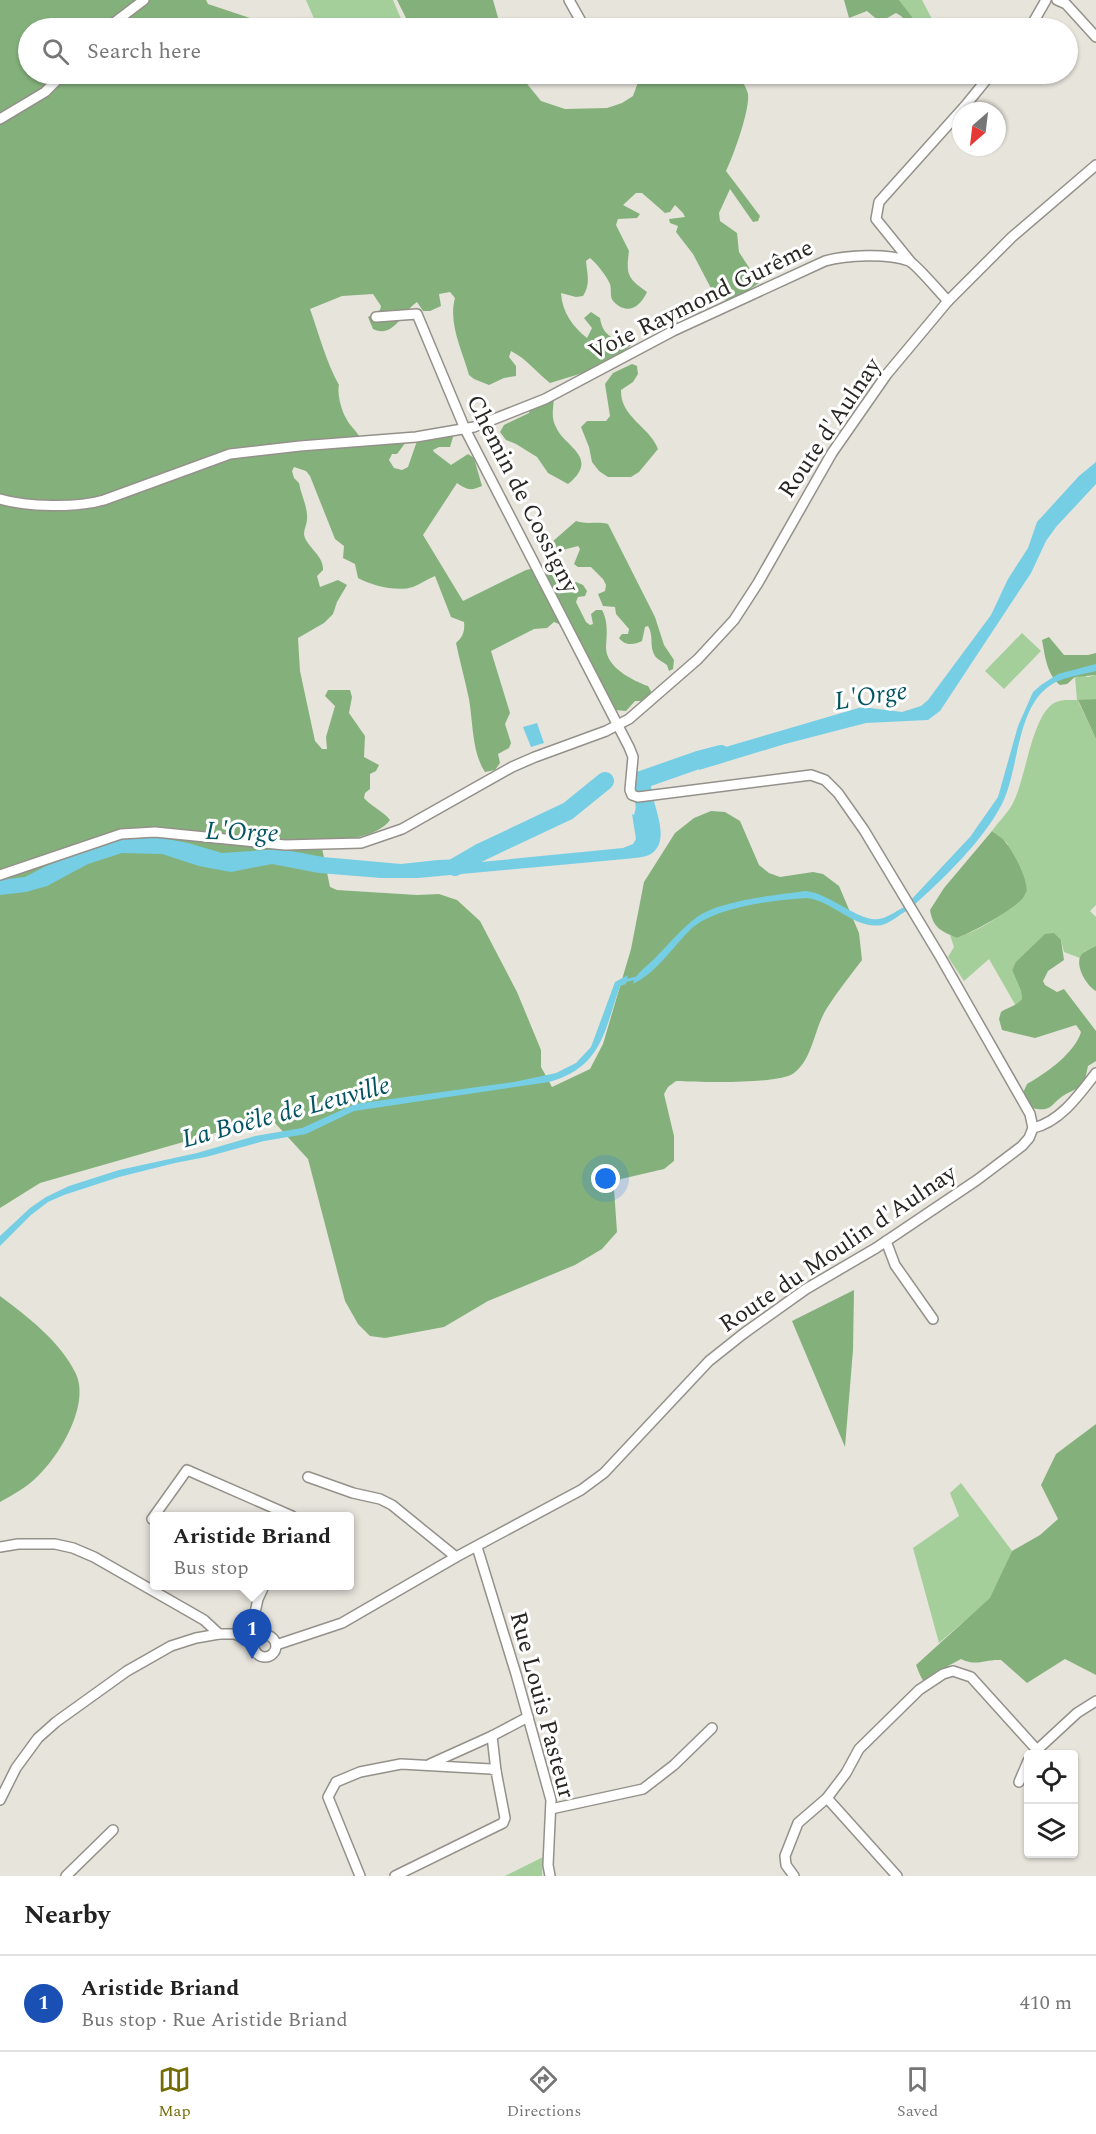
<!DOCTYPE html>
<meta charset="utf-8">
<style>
:root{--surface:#fff;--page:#f2f2f2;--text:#222;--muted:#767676;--line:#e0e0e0;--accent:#736b04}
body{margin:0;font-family:Spectral,serif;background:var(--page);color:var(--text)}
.controls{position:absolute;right:18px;bottom:18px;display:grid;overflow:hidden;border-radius:6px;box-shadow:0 2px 4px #0004}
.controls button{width:54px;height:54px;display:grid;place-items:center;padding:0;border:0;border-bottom:2px solid var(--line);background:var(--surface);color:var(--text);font:30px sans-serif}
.compass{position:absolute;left:952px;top:102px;width:54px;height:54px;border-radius:50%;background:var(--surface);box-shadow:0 2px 4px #0004;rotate:208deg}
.you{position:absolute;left:606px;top:1179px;width:21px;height:21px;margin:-15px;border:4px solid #fff;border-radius:50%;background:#1a73e8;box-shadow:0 0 0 9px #1a73e833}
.badge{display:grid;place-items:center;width:39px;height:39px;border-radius:50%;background:var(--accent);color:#fff;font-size:20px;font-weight:700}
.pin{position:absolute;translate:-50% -50px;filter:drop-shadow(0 2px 3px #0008)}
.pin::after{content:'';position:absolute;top:32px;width:21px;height:18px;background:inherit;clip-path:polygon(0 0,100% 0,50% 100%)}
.popup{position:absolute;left:150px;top:1512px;width:204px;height:78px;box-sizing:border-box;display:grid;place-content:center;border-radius:6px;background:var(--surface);filter:drop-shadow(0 2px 4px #0005);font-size:20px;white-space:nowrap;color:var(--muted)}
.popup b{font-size:22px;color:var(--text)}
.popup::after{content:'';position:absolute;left:50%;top:100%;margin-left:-12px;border:12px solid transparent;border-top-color:var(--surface)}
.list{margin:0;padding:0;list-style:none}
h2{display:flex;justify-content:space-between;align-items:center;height:78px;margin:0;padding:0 24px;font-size:26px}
h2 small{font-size:20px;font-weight:400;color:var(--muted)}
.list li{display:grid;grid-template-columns:39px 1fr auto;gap:18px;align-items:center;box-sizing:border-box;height:96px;padding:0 24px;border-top:2px solid var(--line)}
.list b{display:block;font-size:22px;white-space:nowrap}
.list p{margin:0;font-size:20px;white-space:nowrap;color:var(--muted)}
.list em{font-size:20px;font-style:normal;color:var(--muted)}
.icon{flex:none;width:33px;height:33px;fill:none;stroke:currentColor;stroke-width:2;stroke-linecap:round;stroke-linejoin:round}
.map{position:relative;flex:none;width:1096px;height:1876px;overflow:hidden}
.search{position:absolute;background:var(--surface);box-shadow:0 2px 4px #0004;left:18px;right:18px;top:18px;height:66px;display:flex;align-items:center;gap:15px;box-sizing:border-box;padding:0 21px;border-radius:33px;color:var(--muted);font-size:22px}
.sheet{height:174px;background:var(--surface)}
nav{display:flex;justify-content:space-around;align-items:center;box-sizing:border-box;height:84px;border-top:2px solid var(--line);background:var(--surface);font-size:16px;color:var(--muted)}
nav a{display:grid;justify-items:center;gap:3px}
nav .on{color:var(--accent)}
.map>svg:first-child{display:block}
.green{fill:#a4cf9b}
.forest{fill:#84b17b}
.water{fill:#76cee5}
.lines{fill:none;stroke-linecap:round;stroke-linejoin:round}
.stream{stroke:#76cee5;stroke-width:3}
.river{stroke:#76cee5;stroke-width:18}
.street-casing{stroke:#94918a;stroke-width:12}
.street{stroke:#fff;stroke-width:9}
.labels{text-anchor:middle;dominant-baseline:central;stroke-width:6;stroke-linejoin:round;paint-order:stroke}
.street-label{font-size:24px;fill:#282724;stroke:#fff}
.water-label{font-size:26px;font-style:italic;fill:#025463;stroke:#fff}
</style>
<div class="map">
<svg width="1096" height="1876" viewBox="0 0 1096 1876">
<rect width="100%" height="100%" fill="#e7e4dc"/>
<!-- green -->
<g class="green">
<polygon points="306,0 393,0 405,28 318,28"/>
<path d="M899,0H922L933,21L929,25C914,25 907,11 899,0Z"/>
<polygon points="1022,633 1041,651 1004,689 985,671"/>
<path d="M1082,675L1088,677L1096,675V699L1078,701L1096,739V905L1090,911L1096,917V946L1085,951L1080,958L1064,952L1061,940C1041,947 1022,951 1012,970L1021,991L1022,999L1016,1006L989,959L964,981L948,957L954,947L950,935L957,938C982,929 1007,913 1026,894L1007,843L992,831C998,822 1007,814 1012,805C1026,780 1031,717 1054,703C1061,699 1070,700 1077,700L1075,677Z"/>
<polygon points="961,1483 1012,1551 991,1598 939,1643 913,1548 959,1516 950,1493"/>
<polygon points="543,1857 542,1876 505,1876"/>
</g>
<!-- forest -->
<g class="forest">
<path d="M0,0H206L208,4L268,24L273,28H28V74H320C336,80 338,82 354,74H519L541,101L565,109L607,108L622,103L633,96L641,74H736C741,79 746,86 748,94C750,110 733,157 726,171L760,216L758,221L753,222L730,189L719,213L720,221L737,233L739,252L759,283L734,300H726L714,294L693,254L676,232L678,226L670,223L669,219L685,217L683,213L675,205L670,212L665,213L642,193H636L623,205L640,214L637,218L618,219L616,225L629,251C626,274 627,278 647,292C641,306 628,316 614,302C609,297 612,291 610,284C606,275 597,264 590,258L586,261C587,273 591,284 583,296L576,297L561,293C562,312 573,327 587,338L592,328L584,318L591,312L600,318C603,338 615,338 631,345L613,363H601L586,372L550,383C535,371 528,360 511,351L509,357L516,366V376L504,378L489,385L474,379L469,375C462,350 448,323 455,298L450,292L439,294L441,306L430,311H423L417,302C402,312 394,339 373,329L368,317L380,310L381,306L373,294L342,296L310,309C319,334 326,362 339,385C337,393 341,410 346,418C350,427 358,431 362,442H406L397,454H392L389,460L394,468L402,470L408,467L417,441L445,436L453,437L450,447H439L433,450L434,452L451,465L468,454L474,458L482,486C471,491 467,490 457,483L423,535L463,601L526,570L543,566L568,572L571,575L572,579L566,590L569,592L573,583L576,582L583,585L587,591L585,596L578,597L576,602L586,622L590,625L593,624L591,614L596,610H602C608,621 607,634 606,646C605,667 632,680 648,686L651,691L650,698L646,701H635L626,711L615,710L559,624L554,622L547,628L534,629L491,651L510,713L505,724L511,743L509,748L498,754L500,763L495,770L485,772C472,753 473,722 469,699C465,680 460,662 456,643C463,637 465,631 464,622L451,617L435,576C428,579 420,584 413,587C397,592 373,586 358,578L355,564L343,558L344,546L335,539L310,476L306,471L294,467L292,471L294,478L299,483C301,495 308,507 307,519C307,526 302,531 305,538C310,549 324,557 323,570L317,576L320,587L338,580L347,585L337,602L333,614L324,623L298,638L300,671L315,741L322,749H327L326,737L335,706L325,696L328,690H350L352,697L349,713L365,736L364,757L379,765L376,771L370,774V789L365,793L364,798C372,807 383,811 390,820C377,838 341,840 321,843L330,887L337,890L417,895L439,894L457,900L480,921L517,992L541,1050V1067L552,1087L590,1069L603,1044L631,949L644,882L675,833L694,818L711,811L725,812L740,821L759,865L769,873L780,877L813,872L823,874L839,886L859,933L862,960C850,976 837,992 827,1008C814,1028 813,1059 794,1073C778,1085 697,1082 676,1081L668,1087L664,1094L674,1136V1161L664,1169L621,1179L614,1189L617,1232L602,1249L575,1265L488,1301L444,1327L385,1338L370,1336L358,1324L345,1301L308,1159L275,1123L257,1121L40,1183L0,1208Z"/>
<polygon points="397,0 493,0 501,28 411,28"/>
<polygon points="844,0 899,0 915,21 932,28 912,28 901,16 896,13 880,22 867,11 849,18"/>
<path d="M632,364L637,366L638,374L633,382L621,390C620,417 650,427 658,449L639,472L631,477H608L599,471L592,462L589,447L581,427L587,421H606L610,416L605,384L613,373Z"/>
<path d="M554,399C553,409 551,418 556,427C564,447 601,457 568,484L548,473L537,457L516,444L506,440L500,432L504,425L529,413L533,401Z"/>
<path d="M576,521C588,525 596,521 608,524L655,617L664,645L674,660L673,669L669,671L667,665C663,662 657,659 655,656C649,647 654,635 648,626L645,627L642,641C634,645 625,646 619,638L622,634H628L629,629L616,614L615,607L603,606L598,594L605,591L606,585L603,579L591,567H578L574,564L580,549L578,546L559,551L552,549V542Z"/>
<path d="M1049,637L1064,655H1088L1096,653V675L1075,677L1067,684L1060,685C1047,675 1045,656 1042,640Z"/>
<polygon points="1096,699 1096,739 1078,700"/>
<path d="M992,831C997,835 1003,838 1006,843C1013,851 1030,883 1026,893C1021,907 971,933 957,938C941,931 933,928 930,910L944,888Z"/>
<path d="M1054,933L1061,940L1064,960L1048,971L1043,981L1045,985L1057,992L1064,989L1096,1031V1061L1088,1066L1084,1084C1078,1088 1072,1091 1066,1094C1050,1103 1054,1113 1031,1108L1023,1093L1027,1084C1045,1074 1075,1053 1081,1032L1076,1025L1035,1038L1002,1030L999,1019L1001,1012C1008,1007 1015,1007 1022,999L1021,991L1012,970L1016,962L1045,934Z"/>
<path d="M1096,946V991C1087,986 1076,968 1080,957C1083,951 1090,949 1096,946Z"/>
<polygon points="854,1290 853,1350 845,1447 792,1321"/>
<path d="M0,1296C28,1317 61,1342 76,1374C90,1405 60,1455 38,1476C27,1487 13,1495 0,1502Z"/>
<path d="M1096,1424V1675L1065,1659L1027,1683L1001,1660C984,1659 977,1667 961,1659L948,1666L945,1679L939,1684C922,1686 922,1679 916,1665L990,1598L1012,1551L1040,1535L1058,1519L1041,1485L1056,1454Z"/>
</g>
<!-- water -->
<g class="water">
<polygon points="1096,462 1096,484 1056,527 1046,541 1031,573 940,711 928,720 866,723 785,744 699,770 698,755 862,707 902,712 921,706 928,700 991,615 1008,579 1028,548 1037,522 1079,476"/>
<path d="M1096,664V671C1081,675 1061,677 1048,687C1016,711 1019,770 1002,804C982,842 944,878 912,907L909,902L970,837L998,797L1018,726L1033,692L1041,685L1058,674Z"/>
<polygon points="537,723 544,743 531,747 523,727"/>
<path d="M653,797C657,815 670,844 649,855C642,858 632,858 625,859L418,878H381L319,873L272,864L231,872L199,866L162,854L122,853L88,864L47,886L26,892L0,895V880L25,877L46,866L119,838L145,837L162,838L188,843L222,853L280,849L323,857L401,864L438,860L464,859L481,862L623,848L633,844L636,839L632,814L634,815L638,799Z"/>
<path d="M806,891C829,893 859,922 878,919C887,918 895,912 904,907L906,911C899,915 890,923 882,925C855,930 833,901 807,898C774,900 714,907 690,930C672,948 656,973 633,984C636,972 649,965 657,956C670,943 682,928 697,917C721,900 777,895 806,891Z"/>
<path d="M628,975L626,984L620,986C604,1032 602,1067 549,1082L354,1111L306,1134L264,1141L206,1157L175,1163L119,1177L64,1195L48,1202L31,1215L0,1246V1236L30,1208L46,1197L69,1186L119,1170L197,1153L255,1136L302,1128L355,1104L514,1082L556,1073L576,1063L591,1047L615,982Z"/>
</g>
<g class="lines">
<!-- stream -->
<polyline class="stream" points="623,981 637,978"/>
<!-- river -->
<g class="river">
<polyline points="646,815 641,780 698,760 721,754"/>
<polyline points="455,867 479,853 568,811 605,781"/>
</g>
<!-- street casing -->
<g class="street-casing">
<g id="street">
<polyline points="569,0 583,25"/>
<polyline points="1057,0 1066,4 1096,37"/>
<polyline points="107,28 144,0"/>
<polyline points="1030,28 1046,0"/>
<polyline points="0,119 45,92 63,74"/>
<polyline points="910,261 876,219 879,202 965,106 991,74"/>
<path d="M0,499C27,507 77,508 104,500L230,454L300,446L416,437L474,427L545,399L673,331L825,261C846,255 888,253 909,261C917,265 940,293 948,301"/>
<polyline points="0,875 121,834 155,832 285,845 361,843 402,829 512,767 535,757 606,731 629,719 698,659 734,620 758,583 832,453 887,374 948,301 1012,237 1096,165"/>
<path d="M1033,1128C1060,1122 1079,1095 1096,1073"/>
<polyline points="886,1241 895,1265 933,1319"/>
<polyline points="308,1477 353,1493 380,1499 392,1505 456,1557"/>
<polyline points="152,1519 187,1470 292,1516"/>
<polyline points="0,1547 18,1544 55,1544 73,1548 94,1557 204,1620 219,1634"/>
<polyline points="477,1547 516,1674 551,1800 548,1865 550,1876"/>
<circle cx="265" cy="1646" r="11"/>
<polyline points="259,1637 252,1626 258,1599 264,1586"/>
<polyline points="276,1645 342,1623 456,1557 581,1490 604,1473 709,1361 743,1334 806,1289 876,1248 977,1180 1022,1146 1029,1138 1033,1128 1030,1114 941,958 864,830 838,793 825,780 811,775 638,797 632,795 630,790 633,757 629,747 465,429 417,314 376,317"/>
<polyline points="492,1736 496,1771"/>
<polyline points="430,1764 492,1736 528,1717"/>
<polyline points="1019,1782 1028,1761"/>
<polyline points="827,1798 897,1876"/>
<polyline points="0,1800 16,1768 38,1738 56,1722 127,1671 171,1646 196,1638 219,1634 235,1634 254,1643"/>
<polyline points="551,1809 643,1789 674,1765 712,1728"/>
<polyline points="66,1876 113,1830"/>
<polyline points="360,1876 328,1797 336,1782 360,1772 401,1764 491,1769 496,1771 505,1818 503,1823 395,1876"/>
<polyline points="794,1876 786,1865 785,1856 798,1823 827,1798 846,1773 859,1749 919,1690 943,1674 953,1671 971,1677 1037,1750 1077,1713 1096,1701"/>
</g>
</g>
<!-- street -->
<use href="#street" class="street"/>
</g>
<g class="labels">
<!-- street labels -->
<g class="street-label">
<text transform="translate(701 300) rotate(-26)">Voie Raymond Gurême</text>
<text transform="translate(830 428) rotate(-56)">Route d'Aulnay</text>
<text transform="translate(522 494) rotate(63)">Chemin de Cossigny</text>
<text transform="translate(838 1249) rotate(-34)">Route du Moulin d'Aulnay</text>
<text transform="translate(542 1705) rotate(75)">Rue Louis Pasteur</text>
</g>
<!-- water labels -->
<g class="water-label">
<text transform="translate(871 696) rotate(-9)">L'Orge</text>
<text transform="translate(242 832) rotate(2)">L'Orge</text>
<text transform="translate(286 1112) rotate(-15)">La Boële de Leuville</text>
</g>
</g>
</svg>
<div class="controls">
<button><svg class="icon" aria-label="locate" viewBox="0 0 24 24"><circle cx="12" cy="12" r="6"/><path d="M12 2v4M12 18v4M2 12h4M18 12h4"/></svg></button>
<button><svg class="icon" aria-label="layers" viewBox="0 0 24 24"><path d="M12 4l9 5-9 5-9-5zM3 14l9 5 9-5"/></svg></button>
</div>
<svg class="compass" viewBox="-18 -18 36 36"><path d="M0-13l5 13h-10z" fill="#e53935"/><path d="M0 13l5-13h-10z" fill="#767676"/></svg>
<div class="you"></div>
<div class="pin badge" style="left:252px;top:1659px;background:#1a4fb4">1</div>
<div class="popup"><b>Aristide Briand</b>Bus stop</div>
<div class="search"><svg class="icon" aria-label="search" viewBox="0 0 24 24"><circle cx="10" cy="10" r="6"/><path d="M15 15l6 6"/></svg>Search here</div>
</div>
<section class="sheet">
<h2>Nearby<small></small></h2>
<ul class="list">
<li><span class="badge" style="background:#1a4fb4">1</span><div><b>Aristide Briand</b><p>Bus stop · Rue Aristide Briand</p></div><em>410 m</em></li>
</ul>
</section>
<nav>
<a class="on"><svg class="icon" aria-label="map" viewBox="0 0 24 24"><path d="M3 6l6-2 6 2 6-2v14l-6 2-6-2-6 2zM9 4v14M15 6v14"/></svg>Map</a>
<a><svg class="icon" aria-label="directions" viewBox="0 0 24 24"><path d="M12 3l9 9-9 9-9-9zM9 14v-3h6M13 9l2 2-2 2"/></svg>Directions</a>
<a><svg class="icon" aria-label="saved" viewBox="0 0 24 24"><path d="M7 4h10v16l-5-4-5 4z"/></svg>Saved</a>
</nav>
